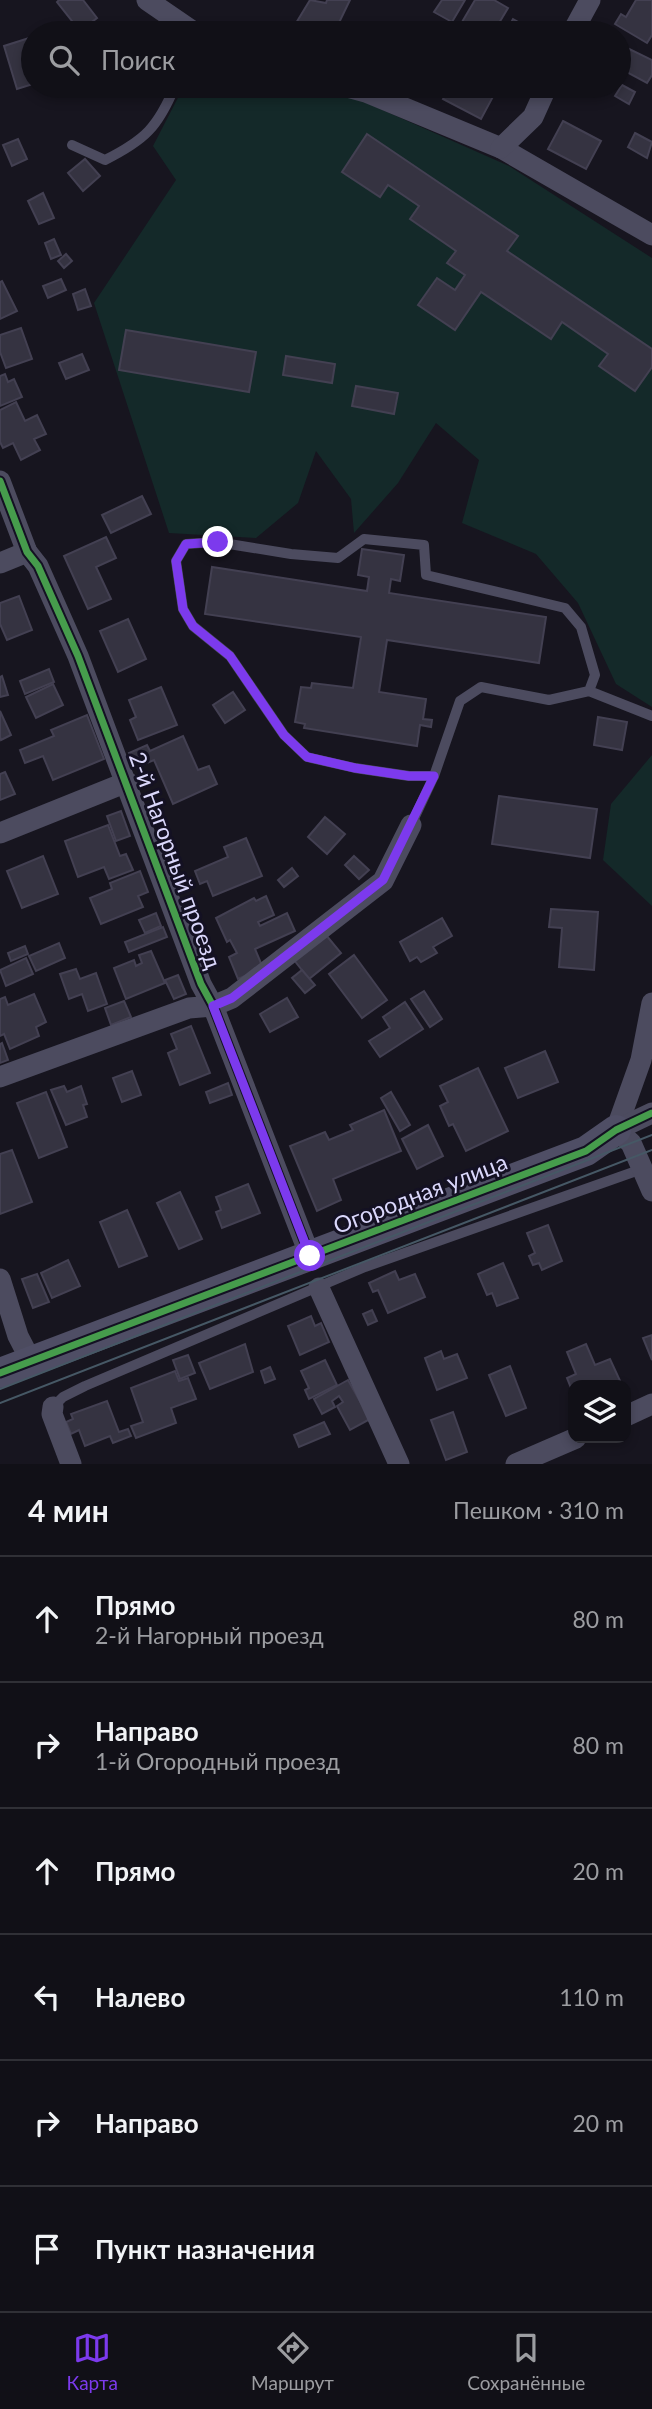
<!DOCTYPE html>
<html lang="ru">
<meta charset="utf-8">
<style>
:root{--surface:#111017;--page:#1e1e24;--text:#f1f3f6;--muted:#9c9da1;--line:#303036;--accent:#7c3aed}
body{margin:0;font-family:Lato,sans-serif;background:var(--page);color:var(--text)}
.controls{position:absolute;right:21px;bottom:21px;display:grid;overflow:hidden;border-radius:14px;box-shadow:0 4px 10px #0003}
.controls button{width:63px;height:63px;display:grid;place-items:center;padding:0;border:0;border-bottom:2px solid var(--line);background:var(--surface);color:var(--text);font:35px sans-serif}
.stop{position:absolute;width:21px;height:21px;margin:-16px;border:5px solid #7c3aed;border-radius:50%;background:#fff}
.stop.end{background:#7c3aed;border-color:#fff;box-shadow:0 2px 7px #0008}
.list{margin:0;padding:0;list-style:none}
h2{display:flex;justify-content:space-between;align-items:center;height:91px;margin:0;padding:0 28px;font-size:30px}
h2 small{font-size:23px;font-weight:400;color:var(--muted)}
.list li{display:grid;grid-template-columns:46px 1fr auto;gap:21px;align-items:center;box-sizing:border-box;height:126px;padding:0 28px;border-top:2px solid var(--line)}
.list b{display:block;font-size:26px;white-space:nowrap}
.list p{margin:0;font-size:23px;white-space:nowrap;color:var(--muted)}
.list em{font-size:23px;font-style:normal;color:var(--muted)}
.icon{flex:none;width:38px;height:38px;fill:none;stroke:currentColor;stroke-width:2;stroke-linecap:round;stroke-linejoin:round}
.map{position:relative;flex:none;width:652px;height:1464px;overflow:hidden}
.search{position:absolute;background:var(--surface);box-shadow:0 4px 10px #0003;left:21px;right:21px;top:21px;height:77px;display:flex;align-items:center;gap:18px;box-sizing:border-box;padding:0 24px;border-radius:38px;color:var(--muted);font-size:26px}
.sheet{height:847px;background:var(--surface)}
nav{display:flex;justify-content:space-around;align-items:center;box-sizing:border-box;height:98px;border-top:2px solid var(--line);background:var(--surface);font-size:19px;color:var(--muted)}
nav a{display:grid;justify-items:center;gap:4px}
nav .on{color:var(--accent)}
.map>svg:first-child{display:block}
.green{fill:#142929}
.building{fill:#353341;stroke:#434052;stroke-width:2}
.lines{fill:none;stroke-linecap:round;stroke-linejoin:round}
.lane{stroke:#4c4b5f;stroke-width:10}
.street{stroke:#4c4b5f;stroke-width:21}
.secondary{stroke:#4f4e65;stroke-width:30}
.tram{stroke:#465865;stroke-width:2}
.cycleway-casing{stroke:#141123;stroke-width:11}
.cycleway{stroke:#469c4c;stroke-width:7}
.route{stroke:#7c3aed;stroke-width:9}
.labels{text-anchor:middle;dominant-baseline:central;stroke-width:6;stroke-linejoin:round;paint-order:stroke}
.street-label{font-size:23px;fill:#dad7fb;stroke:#141123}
</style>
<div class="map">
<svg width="652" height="1464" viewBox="0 0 652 1464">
<rect width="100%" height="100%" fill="#17151f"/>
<!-- green -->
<g class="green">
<polygon points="184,86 315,86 360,100 509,166 652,258 652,707 616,684 578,603 536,554 462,523 479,460 436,423 398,483 354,533 351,499 316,451 298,503 256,538 169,533 94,303 176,180 153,146"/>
<polygon points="652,755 652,906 603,860 611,804"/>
</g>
<!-- building -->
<g class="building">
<polygon points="59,0 83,0 97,18 80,31 57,2"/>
<polygon points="310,0 326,3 327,0 350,0 334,33 290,33"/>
<polygon points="442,0 465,0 452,22 434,12"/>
<polygon points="475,0 494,0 508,8 493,33 470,33 459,27"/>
<polygon points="636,0 652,0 652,35 647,43 615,24 621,14 626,17"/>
<polygon points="513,19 538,33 505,33"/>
<polygon points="130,24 136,33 115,33"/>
<polygon points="29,38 33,50 33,84 17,89 4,46"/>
<polygon points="619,44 652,60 652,75 647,83 619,68"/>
<polygon points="622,85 635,92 629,104 615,96"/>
<polygon points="450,86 487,86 496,91 481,119 443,99"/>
<polygon points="563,121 601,141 586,169 548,149"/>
<polygon points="635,133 652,142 647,158 628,147"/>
<polygon points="367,134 518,236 507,251 652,349 652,367 635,391 599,366 608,354 562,322 551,339 481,292 455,330 418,305 437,278 455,290 465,275 447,263 456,251 410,219 419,206 388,185 380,197 342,172"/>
<polygon points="18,139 27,159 12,166 3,145"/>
<polygon points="85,159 100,176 83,191 68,173"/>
<polygon points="43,193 54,218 39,224 28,201"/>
<polygon points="54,239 61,255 51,259 45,243"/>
<polygon points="66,254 72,261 64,268 58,261"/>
<polygon points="61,279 66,290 48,298 43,286"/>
<polygon points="2,281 17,311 0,319 0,282"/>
<polygon points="85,289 91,306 78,310 73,294"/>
<polygon points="21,328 32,359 6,368 0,352 0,335"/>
<polygon points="126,330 256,352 249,392 119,370"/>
<polygon points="82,354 89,370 66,379 59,363"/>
<polygon points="286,356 335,364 332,383 283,375"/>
<polygon points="5,374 8,382 14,379 22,397 0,406 0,376"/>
<polygon points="356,386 398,393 394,414 352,406"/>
<polygon points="16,402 25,421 37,415 46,434 34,439 40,450 21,460 13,443 3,448 0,442 0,410"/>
<polygon points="142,496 151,514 111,533 102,515"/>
<polygon points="106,537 116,558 96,567 111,599 88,609 64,556"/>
<polygon points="362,549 404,555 400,581 391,579 389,593 546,617 539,663 387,640 379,692 426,699 423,719 432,720 431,727 420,725 417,746 304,728 305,724 295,722 301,687 311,688 312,683 353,688 361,637 205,614 212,567 367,591 369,577 358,575"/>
<polygon points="19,596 32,630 7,640 0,624 0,603"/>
<polygon points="128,619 146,659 118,672 100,631"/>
<polygon points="49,669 54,682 25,694 20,681"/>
<polygon points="2,676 8,695 0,697 0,677"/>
<polygon points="53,684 63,705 36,718 26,697"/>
<polygon points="161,687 177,725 138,740 130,720 136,717 129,700"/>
<polygon points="233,692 245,710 225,723 213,705"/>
<polygon points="0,711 11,735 1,740 0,737"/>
<polygon points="87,715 104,759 53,780 43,756 25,763 20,750 54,736 51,730"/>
<polygon points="598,717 627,722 622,750 594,745"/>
<polygon points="183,736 198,770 209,766 217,784 173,804 154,760 135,768 129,753 147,745 150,751"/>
<polygon points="5,772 15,794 0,800 0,774"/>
<polygon points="499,796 597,809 590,858 492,844"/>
<polygon points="121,811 130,836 116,841 107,816"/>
<polygon points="325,817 345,834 327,854 308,837"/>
<polygon points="108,825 120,856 126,854 133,870 109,879 104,867 78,877 65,841"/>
<polygon points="246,838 262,876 213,896 207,881 200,884 195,871 228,857 224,847"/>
<polygon points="43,856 58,894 22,908 7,871"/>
<polygon points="354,856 369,870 359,879 345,865"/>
<polygon points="292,868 298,876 284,887 278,880"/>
<polygon points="140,871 148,892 138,896 143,907 101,924 90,898 112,889 110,883"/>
<polygon points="266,896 274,915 258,922 260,926 287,913 295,931 255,949 263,968 238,979 229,957 237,953 230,940 227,942 216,918 254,898 256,901"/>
<polygon points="551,909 598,912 594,970 559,967 562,928 549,927"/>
<polygon points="156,913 161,926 145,933 139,920"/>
<polygon points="442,918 452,936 433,947 437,953 421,962 417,957 410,961 400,942"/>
<polygon points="163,927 167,937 129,952 125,942"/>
<polygon points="326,935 341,953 309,979 294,960"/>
<polygon points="59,943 65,958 36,971 29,956"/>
<polygon points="25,946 28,954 11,961 8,953"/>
<polygon points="151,951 165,983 126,999 114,968 134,960 136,966 142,963 139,955"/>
<polygon points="354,955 387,1000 362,1018 329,974"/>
<polygon points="26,958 33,974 6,986 0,970"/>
<polygon points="76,969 80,979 96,973 107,1004 88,1011 82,994 69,999 60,974"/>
<polygon points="302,970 315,985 305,993 292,978"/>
<polygon points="178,975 186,994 174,999 165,980"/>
<polygon points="424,991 442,1019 430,1027 411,999"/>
<polygon points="34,994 46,1022 36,1027 39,1036 10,1049 4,1034 0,1036 0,999 5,997 8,1005"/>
<polygon points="287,998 298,1017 270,1032 260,1014"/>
<polygon points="124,1001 131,1017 111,1025 105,1008"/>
<polygon points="405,1002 423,1029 380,1057 369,1041 390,1028 383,1017"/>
<polygon points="191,1026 210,1073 180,1085 168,1053 177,1049 171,1034"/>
<polygon points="2,1043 8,1060 0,1063 0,1044"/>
<polygon points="545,1051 558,1082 518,1098 505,1068"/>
<polygon points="478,1068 508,1131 466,1151 453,1124 449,1126 440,1106 448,1102 440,1086"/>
<polygon points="132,1071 141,1095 122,1102 113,1078"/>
<polygon points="228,1083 232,1095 210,1103 206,1092"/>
<polygon points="64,1086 67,1092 81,1086 87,1104 83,1105 87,1117 66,1125 51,1090"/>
<polygon points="46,1092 67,1147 39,1158 17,1103"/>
<polygon points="391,1092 410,1125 400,1131 381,1098"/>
<polygon points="384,1110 401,1151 333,1179 341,1200 317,1211 290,1146 325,1132 329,1140 353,1130 350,1125"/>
<polygon points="428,1125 443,1156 417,1169 402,1139"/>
<polygon points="12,1150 32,1202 0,1214 0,1154"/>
<polygon points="248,1184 260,1213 222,1228 216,1212 221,1210 216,1197"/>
<polygon points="180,1192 202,1239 179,1249 157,1203"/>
<polygon points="127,1210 147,1256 119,1267 100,1222"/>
<polygon points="548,1225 562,1261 542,1270 539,1263 533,1265 529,1256 535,1253 527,1233"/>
<polygon points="68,1260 80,1286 52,1298 41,1273"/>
<polygon points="503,1263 518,1298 497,1306 492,1293 487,1295 478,1274"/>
<polygon points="395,1271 399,1280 415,1274 425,1297 388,1313 378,1290 373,1292 369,1283"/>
<polygon points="37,1274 49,1302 33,1308 22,1279"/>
<polygon points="372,1310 377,1321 368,1325 363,1314"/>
<polygon points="311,1316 315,1326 321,1323 329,1342 300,1355 288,1326"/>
<polygon points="652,1335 652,1360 643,1338"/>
<polygon points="245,1344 253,1372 210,1389 199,1363"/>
<polygon points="586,1344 595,1365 610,1359 622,1385 573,1385 573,1393 567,1378 576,1374 567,1352"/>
<polygon points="441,1351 444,1359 457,1354 467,1378 437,1390 425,1358"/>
<polygon points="188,1355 195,1373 180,1379 173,1360"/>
<polygon points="325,1360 337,1385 309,1399 305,1390 309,1388 301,1371"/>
<polygon points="510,1366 526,1408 506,1416 489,1375"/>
<polygon points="270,1367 275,1379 265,1383 261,1371"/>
<polygon points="175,1371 179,1381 188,1378 196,1399 171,1408 176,1423 136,1438 131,1426 143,1422 131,1388"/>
<polygon points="348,1380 370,1419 350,1430 337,1406 343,1402 339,1396 332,1401 335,1407 322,1414 314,1399"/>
<polygon points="107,1401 119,1432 128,1429 131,1436 113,1443 110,1436 85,1446 79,1430 71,1434 66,1422 73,1419 71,1414"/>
<polygon points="453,1412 467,1452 446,1460 431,1420"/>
<polygon points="324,1422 330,1434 299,1447 294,1435"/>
</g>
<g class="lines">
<!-- lane -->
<g class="lane">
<path d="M72,145L105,160C145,140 158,127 175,86"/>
<polyline points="589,691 595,675 581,627 565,608 426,575 424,545 364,539 338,558 291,554 217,542 186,544 176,561 183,609 193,626 230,656 284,735 307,757 355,768 409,776 434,776 460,701 481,687 549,700 589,691 652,716"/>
<polyline points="411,825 434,776"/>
<polyline points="53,1407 63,1397 85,1386 365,1267 642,1169"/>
</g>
<!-- street -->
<g class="street">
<polyline points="147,0 195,33"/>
<polyline points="572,33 590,0"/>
<polyline points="344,86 366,92 501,148 652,235"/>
<polyline points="501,148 533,117 547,86"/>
<polyline points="0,481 27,552 38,566 78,656 201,984 213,1006 310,1256"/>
<polyline points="0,563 27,552"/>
<polyline points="0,833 127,782"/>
<polyline points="0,1077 189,1008 213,1006 232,998 383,881 411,825"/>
<polyline points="616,1130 641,1060 652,1003"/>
<polyline points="616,1130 631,1143 652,1191"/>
<polyline points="616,1130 652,1113"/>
<polyline points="0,1279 18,1336 31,1361"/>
<polyline points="319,1288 399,1464"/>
<polyline points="53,1407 52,1414 71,1464"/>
<polyline points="626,1416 652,1404"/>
<polyline points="516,1464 576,1438"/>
</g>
<!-- secondary -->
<polyline class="secondary" points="0,1373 586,1151 616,1130"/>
<!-- tram -->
<g class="tram">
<polyline points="0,1389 652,1135"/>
<polyline points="0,1403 652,1150"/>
</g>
<!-- cycleway casing -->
<g class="cycleway-casing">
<g id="cycleway">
<polyline points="0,481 27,552 38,566 78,656 201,984 213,1006 310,1256"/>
<polyline points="0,1373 586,1151 616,1130 652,1113"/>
</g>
</g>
<!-- cycleway -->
<use href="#cycleway" class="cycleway"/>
</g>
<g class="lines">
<!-- route -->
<polyline class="route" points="218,542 186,544 176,561 183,609 193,626 230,656 284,735 307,757 355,768 409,776 434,776 383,880 232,998 213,1006 310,1256"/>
</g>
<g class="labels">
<!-- street labels -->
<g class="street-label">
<text transform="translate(176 860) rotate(70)">2-й Нагорный проезд</text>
<text transform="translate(420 1193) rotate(-21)">Огородная улица</text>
</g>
</g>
</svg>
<div class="controls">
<button><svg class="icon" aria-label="layers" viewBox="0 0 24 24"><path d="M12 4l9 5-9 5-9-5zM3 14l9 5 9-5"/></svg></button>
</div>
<div class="stop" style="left:310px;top:1256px"></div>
<div class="stop end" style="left:218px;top:542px"></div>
<div class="search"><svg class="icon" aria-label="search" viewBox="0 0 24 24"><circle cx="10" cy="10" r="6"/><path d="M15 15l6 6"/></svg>Поиск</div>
</div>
<section class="sheet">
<h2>4 мин<small>Пешком · 310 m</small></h2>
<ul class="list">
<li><svg class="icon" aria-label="ahead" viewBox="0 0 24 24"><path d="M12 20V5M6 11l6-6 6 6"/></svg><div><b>Прямо</b><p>2-й Нагорный проезд</p></div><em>80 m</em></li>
<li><svg class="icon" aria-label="right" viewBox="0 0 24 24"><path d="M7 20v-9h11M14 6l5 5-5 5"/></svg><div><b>Направо</b><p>1-й Огородный проезд</p></div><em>80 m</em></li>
<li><svg class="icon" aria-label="ahead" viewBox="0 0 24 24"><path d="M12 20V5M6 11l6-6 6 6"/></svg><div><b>Прямо</b></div><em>20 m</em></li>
<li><svg class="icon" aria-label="left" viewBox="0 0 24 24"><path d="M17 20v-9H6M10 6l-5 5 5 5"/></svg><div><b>Налево</b></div><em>110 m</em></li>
<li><svg class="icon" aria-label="right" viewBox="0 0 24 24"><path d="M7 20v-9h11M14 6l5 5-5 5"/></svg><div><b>Направо</b></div><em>20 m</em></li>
<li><svg class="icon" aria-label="arrive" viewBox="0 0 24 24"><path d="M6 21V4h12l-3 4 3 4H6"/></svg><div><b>Пункт назначения</b></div></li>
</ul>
</section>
<nav>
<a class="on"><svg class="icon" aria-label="map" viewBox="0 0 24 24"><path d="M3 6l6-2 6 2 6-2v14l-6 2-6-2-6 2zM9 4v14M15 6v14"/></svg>Карта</a>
<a><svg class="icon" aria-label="directions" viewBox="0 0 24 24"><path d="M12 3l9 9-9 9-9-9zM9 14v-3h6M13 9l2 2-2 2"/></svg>Маршрут</a>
<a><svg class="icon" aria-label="saved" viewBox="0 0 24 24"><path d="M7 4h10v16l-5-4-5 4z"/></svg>Сохранённые</a>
</nav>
